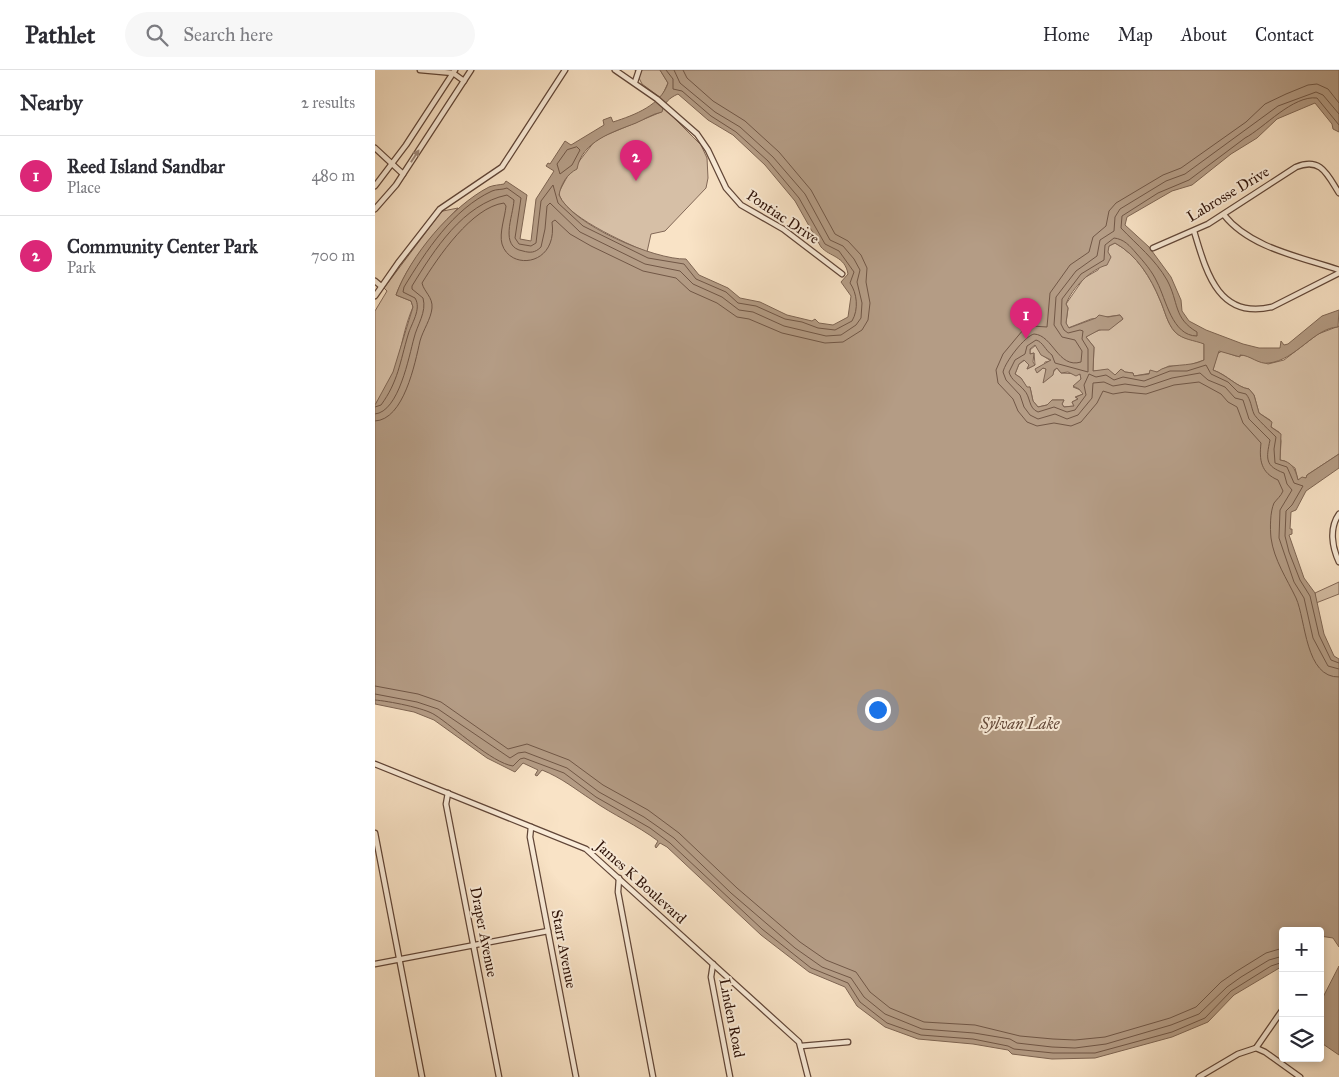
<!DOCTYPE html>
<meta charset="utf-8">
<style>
:root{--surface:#fff;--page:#f7f7f7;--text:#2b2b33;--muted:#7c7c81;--line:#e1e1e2;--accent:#db2777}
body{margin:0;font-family:"IM FELL Great Primer",serif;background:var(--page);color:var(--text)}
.controls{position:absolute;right:15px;bottom:15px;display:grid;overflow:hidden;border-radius:5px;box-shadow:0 2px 8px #0003}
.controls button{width:45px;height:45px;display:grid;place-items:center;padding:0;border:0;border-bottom:1px solid var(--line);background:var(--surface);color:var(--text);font:25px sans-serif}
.you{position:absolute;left:502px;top:639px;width:18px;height:18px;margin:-12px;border:4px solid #fff;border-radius:50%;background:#1a73e8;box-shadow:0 0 0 8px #1a73e833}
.badge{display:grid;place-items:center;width:32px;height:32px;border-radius:50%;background:var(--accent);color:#fff;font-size:16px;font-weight:700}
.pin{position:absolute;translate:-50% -41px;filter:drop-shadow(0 1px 2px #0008)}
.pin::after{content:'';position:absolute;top:26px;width:18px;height:15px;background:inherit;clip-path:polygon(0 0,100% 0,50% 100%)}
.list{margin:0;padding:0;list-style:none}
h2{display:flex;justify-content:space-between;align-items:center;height:65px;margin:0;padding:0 20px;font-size:21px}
h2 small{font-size:16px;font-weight:400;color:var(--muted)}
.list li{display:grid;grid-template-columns:32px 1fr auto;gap:15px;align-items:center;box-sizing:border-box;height:80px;padding:0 20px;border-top:1px solid var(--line)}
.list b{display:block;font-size:19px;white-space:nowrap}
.list p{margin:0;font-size:16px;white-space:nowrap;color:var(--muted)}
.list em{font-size:16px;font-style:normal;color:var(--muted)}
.icon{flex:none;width:28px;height:28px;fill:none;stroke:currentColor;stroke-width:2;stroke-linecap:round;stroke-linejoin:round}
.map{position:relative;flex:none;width:964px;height:1007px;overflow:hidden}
header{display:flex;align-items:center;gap:30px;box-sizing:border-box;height:70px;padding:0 25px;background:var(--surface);border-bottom:1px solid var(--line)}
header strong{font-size:24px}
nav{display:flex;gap:28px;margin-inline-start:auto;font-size:18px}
.search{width:350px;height:45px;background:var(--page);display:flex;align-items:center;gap:12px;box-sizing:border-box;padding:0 18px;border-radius:28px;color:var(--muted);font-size:19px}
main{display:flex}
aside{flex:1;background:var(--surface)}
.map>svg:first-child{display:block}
.green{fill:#d6bfa6;stroke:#826857}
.water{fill:#b49c85;stroke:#7e6553;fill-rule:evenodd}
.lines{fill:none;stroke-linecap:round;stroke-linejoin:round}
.shore{stroke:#715746;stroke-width:1}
.street-casing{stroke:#614638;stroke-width:7}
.street{stroke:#fbedda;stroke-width:4.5}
.oneway{fill:#9f8a7c}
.labels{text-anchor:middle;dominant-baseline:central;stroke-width:4;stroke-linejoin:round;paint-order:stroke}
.street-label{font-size:15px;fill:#2e1208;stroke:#fbedda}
.water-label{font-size:16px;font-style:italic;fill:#64493a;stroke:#fbedda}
</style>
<header>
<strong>Pathlet</strong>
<div class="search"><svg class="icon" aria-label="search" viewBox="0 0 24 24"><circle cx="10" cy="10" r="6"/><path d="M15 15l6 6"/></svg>Search here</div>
<nav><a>Home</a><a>Map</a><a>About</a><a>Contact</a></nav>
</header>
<main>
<aside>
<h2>Nearby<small>2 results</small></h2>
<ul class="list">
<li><span class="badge">1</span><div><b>Reed Island Sandbar</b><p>Place</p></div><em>480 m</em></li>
<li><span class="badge">2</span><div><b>Community Center Park</b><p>Park</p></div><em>700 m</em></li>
</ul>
</aside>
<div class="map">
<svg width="964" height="1007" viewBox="0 0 964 1007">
<rect width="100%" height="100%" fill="#f9e3c6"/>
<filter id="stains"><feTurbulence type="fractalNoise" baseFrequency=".004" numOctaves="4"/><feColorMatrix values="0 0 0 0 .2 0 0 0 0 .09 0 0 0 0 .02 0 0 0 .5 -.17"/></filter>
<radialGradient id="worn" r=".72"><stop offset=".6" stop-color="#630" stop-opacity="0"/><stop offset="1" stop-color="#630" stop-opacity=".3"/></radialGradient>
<!-- green -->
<g class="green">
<polygon points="260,0 285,0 293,13 286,28 267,14"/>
<path d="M287,36L326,75L332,88L333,108L331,118L290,161L276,164L272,182C253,174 184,144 184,122L192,107L219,72L229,66L286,42Z"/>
<path d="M83,138C60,163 33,192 21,225L36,231L38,237C31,253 28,268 24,286C20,303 10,320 0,335V241L12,221L9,218L64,145L68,141Z"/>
<path d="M740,173C762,185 776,208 785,230C790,241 792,253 800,262C807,269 820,270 829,273V290L812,296H794L782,302L759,306L758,303L750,302L748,300L740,306L733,300L718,301L719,277L711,267C723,258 736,259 748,249L745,245L716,249L693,258L691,253L693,238L691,234L709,208L723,200L734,176Z"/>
<path d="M964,256V384L932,405L931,408L923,410L920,398L910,391L905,390L906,371L904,362L896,357L895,350L884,343L879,325L874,319C861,317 853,305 838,300L842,284L847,281L861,286L870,285L893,294L909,290L943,264Z"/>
<polygon points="661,275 667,285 676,291 670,292 669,296 664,297 662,301 663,302 668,298 671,299 670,311 682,298 686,303 705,304 706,309 698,317 708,321 708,324 700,327 703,329 697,332 699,336 689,337 687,334 689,330 677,330 672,335 663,337 658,331 655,317 652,318 646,308 640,304 644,294 650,290 654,295 652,299 660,295 659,283 655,284 655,280"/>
<polygon points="964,512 964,524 941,533 940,523"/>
</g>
<!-- water -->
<g class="water">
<path d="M285,0H964V62L958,59L957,54L940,33L902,49L882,68L856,84L817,115L797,121L752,147L750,155L774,177L796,207L806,230L807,241L814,251L831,260L868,274L884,278H905L906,271L909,275L913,274L947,246L964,240L963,257C939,258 921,290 894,293C884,295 875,285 865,285V287L844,281L838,300C852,305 863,318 874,319L879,325L884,343L897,352L896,357L906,364L905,390C917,392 920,398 923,410L927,407L931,408L932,405L964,384V398L931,421L921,440L916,442L915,459H917V464L914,465L929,508L940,523L949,564L959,586L964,589V877L958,868L945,866V861H908L906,897L859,925L833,952L797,967L720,988L677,989L637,984L633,980L598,974L543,969L510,957L482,936L470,917L434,902L386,865L292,777L285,773L281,778L280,776L283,771C262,755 238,745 217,730C200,719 187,708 167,700L162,706L160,705L163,700L148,693L140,702L112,688L59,650L39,642L0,634V335L18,302L38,237L36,231L21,225C35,186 77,136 114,117C119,115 124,115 129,114L131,111L152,125L145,169L156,171L161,129L179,101L171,96L173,93L175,94L190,71L196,75L229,55L228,50L236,47L238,52C260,45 286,35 293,13ZM303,24L333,50L358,65L390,95L420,131L446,177C455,187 470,186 473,204L466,212L476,226L473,247L458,255L444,253L440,249L437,251L412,245L385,232L365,228L353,218L324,205L311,189C280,190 197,155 184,125C186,114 192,104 202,99C207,71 238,62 261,53C270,49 277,44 287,42C289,33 294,28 303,24ZM740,173C762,185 776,208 785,230C790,241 792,253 800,262C808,270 819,270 829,274V290C814,298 794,292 782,302L775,300L774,304L759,306L758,303L750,302L746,299L740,305L733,299L718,301L719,277L711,267L724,260H734L748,249L745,245L733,247L724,245L721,248L694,258L691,253L693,238L691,234C697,218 716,199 732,195L736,187L733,182L734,176ZM660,275L666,285L676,290L660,299L662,303L668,298L671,299L668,313L678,305L679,300L682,298L686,303L693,302L701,306L705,304L706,309L698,316L704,319L708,324L701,327L703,329L697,332L699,336L689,337L687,334L689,330H677L672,335L663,337L658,331L655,317H652L646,308L640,304L644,294L649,290L654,295L652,299L660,295L658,292L659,283L655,284V279Z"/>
<polygon points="964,896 964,985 945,972 945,933"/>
</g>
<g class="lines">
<!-- shore -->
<g class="shore">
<path d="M964,33L953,19L942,14L933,15L911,24L890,34L871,52L806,98L788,105L741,133L734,141L731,156L718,167L714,182L695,195L675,223L672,257L657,256L648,260L628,284L621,300L623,313L638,329L643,341L652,352L662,356L679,353L696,356L706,352L722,333L728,321L738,324L750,322L771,324L799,315L824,312L846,324L853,332L862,337L868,353L886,373C884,390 886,403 903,410L908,421C906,426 902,429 899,433C895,442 895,458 896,468C899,490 912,509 921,528C931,550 930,608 964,607"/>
<path d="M964,44L948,25L941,22L903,36L810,104L791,111L745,139L740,147L739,161L725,170L722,186L701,201L681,227L679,255L687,267L700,270L707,281L706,292C683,299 678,265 659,264C650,266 630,292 628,302L631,310L645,325L649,337L655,345L663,349L680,344L692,349L703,345L717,328L718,313L729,312L738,316L750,314L770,317L797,308L825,303L833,310L850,317L860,328L868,330L874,349L895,370C891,389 890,396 909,403L912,414L917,420L905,440L904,468L919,512L929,528L938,568L953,596L964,599"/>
<path d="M964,55L942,28C918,25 889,58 870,68L814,110L783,123L747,146L746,158C762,175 780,189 792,210C804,232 798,248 822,262V266C797,266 791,229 782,212C777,201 769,192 761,183C755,176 749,169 739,168L730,175L729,190L706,204L687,229L686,254L689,260L693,263L705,260L708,261L707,269L713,279V302L680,293L677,285C670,280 668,272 661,270L652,276L650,284L640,290L634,302C636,310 644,314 649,320C656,327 653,338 663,342L679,337L692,342L700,340L711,325L709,315L714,304L721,307L731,305L739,310L748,307L769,311L795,301H812L831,295L836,304L853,312L863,322L871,324C876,330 876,337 879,344C880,347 897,363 901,367L899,379L900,393L912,397L919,413L928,416L917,435L911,441L910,466L914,482L925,510L935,526L944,565L956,590L964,593"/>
<polygon points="202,77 205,80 197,95 185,104 182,94 192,80"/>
<path d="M0,337L6,335C23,312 25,292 33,265C36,254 47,239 40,228L28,222L29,217C51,181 78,139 117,121C121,119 127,120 132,118L146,128L140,168L144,174L156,176L161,173L166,131L178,115L183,133L208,156L273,188L309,194L321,209L351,222L363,233L381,236L410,249L427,252L443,258L460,260L477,251C484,239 482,223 475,213L479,202L464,181L450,174L424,128L393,91L361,62L336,46L307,21L298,19V9L291,0"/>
<path d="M0,344C24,342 34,286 39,268C42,255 52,242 48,228L37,219V216C59,180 88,134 132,125L139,130C138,147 124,177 148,181C155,183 160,183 166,177L170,159L172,136L175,133L205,162L270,194L305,201L318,214L347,227L364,240L378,242L409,256L451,266L466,265L481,255L486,248L487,233L482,212L485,200L479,189L468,176L455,170L430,124L398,87L365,57L340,42L305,13L299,0"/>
<path d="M0,351C29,350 40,293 45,271C48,260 56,249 57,238C58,227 49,222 47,213C63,187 97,137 129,133L131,136C130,147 124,163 127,174C135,201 183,196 177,152L180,150L195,164L216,176L268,201L301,208L315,221L342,233L362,247L374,249L407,263L450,273L468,272L487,260L493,250L495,233L491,212L492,198L486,185L473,171L460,164L436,120L404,82L370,51L338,31L312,8L308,0"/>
<polyline points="0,616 43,624 66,632 133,679 152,674 194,690 228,715 273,740 304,763 362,818 425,872 451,890 481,902 495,922 515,938 549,952 600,955 645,966 678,969 700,970 730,967 795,948 821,937 846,912 862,901 891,883 908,878"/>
<polyline points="0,624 42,632 63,639 135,688 143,683 150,682 192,698 224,722 269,747 299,768 356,823 420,878 447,897 476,908 489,927 510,944 547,959 599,963 635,969 642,973 677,977 700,978 731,974 796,955 824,944 852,917 866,907 894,890 908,886"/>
<path d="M0,630C13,631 50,638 60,645C79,657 117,693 138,696L145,689L149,688L189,703L221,727L275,758L295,773L387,859L436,898L473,913L485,932L512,953L546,965L598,969L633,976L639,979L678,983H720L797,962L830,948L856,921L896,896L908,892"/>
</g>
<!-- street casing -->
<g class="street-casing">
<g id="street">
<polyline points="45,0 78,3 89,11"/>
<polyline points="240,0 282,29 322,64 333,80 351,118 366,135 408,159 467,204"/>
<polyline points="260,12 264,0"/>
<polyline points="0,78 28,104"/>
<polyline points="0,116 31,75 80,0"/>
<polyline points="0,139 21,115 96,0"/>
<path d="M849,145C875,178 926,187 964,200"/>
<path d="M819,161C831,201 843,250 897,237L964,203"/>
<path d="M778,178L833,154L921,97C946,87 952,104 964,123"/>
<polyline points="0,211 6,216"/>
<polyline points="0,226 23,193 65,139 127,97 190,0"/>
<path d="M964,444C954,458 957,477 964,492"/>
<polyline points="0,694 211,779 424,972 433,1007"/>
<polyline points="73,723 71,734 124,1007"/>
<polyline points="156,757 155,767 201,1007"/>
<polyline points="0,763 47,1007"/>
<polyline points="244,808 243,822 278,1007"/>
<polyline points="0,894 173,861"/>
<polyline points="338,894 336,907 355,1007"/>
<polyline points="426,976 473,972"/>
<polyline points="881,978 890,982 925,1007"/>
<polyline points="824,1007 863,984 881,978 908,939"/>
</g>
</g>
<!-- street -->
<use href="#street" class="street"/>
</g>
<!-- one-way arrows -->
<defs><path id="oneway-solid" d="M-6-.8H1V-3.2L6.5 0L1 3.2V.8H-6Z" transform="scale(1.25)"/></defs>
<use class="oneway" href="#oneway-solid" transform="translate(40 86) rotate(-57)"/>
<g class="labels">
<!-- street labels -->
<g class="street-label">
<text transform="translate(853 124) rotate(-31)">Labrosse Drive</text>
<text transform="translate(408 147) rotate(34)">Pontiac Drive</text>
<text transform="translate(266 812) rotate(42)">James K Boulevard</text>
<text transform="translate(109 862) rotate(79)">Draper Avenue</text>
<text transform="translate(189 879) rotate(79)">Starr Avenue</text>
<text transform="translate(357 948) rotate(79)">Linden Road</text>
</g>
<!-- water labels -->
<g class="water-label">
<text x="645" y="653">Sylvan Lake</text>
</g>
</g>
<rect width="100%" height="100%" filter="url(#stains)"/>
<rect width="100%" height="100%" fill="url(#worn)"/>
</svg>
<div class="controls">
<button>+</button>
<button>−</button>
<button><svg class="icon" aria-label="layers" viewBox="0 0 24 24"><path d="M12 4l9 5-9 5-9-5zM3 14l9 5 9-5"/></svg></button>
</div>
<div class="you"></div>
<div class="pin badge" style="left:651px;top:269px">1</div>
<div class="pin badge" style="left:261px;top:111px">2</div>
</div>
</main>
